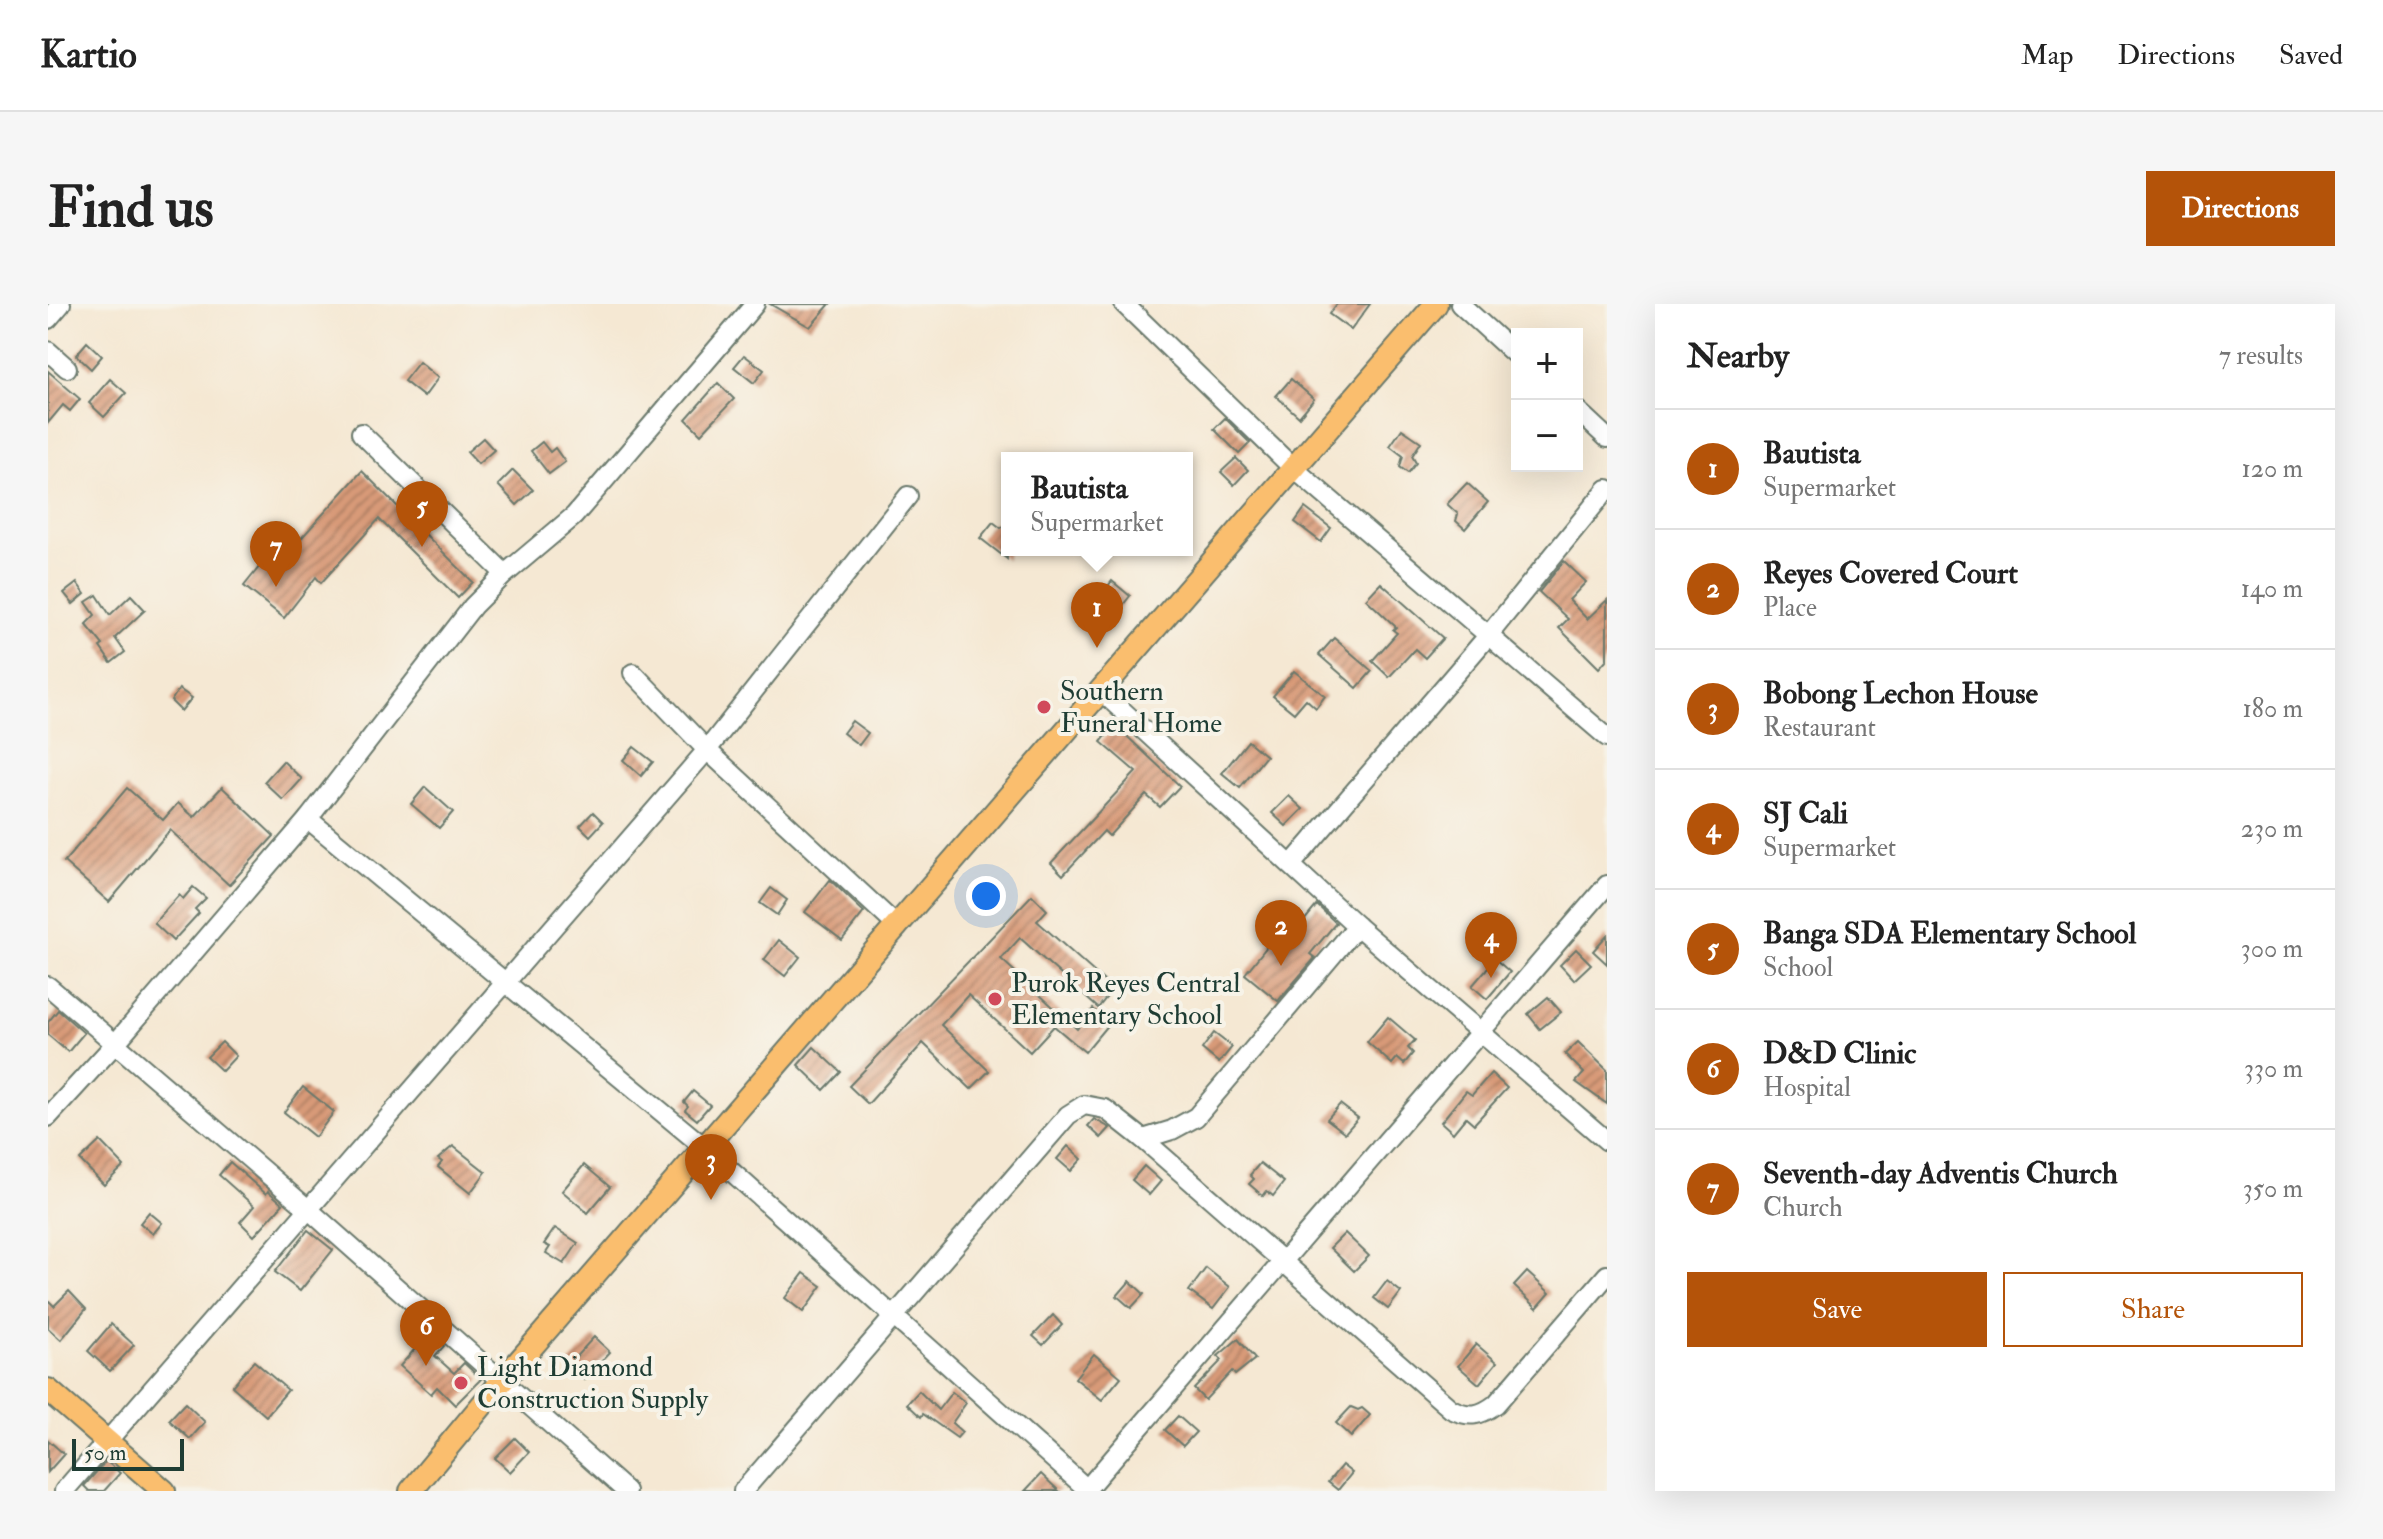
<!DOCTYPE html>
<meta charset="utf-8">
<style>
:root{--surface:#fff;--page:#f6f6f6;--text:#222;--muted:#767676;--line:#e0e0e0;--accent:#b45309}
body{margin:0;font-family:"IM FELL Double Pica",serif;background:var(--page);color:var(--text)}
.controls{position:absolute;right:24px;top:24px;display:grid;overflow:hidden;border-radius:0px;box-shadow:0 8px 32px #0002}
.controls button{width:72px;height:72px;display:grid;place-items:center;padding:0;border:0;border-bottom:2px solid var(--line);background:var(--surface);color:var(--text);font:40px sans-serif}
.scale{position:absolute;left:24px;bottom:20px;width:112px;box-sizing:border-box;padding-left:8px;border:4px solid #1f3d34;border-top:0;font-size:22px;line-height:28px;white-space:nowrap;color:#1f3d34;-webkit-text-stroke:6px #f7f3e8;paint-order:stroke}
.you{position:absolute;left:938px;top:592px;width:28px;height:28px;margin:-20px;border:6px solid #fff;border-radius:50%;background:#1a73e8;box-shadow:0 0 0 12px #1a73e833}
.badge{display:grid;place-items:center;width:52px;height:52px;border-radius:50%;background:var(--accent);color:#fff;font-size:26px;font-weight:700}
.pin{position:absolute;translate:-50% -66px;filter:drop-shadow(0 2px 4px #0008)}
.pin::after{content:'';position:absolute;top:42px;width:28px;height:24px;background:inherit;clip-path:polygon(0 0,100% 0,50% 100%)}
.popup{position:absolute;left:953px;top:148px;width:192px;height:104px;box-sizing:border-box;display:grid;place-content:center;border-radius:0px;background:var(--surface);filter:drop-shadow(0 2px 6px #0005);font-size:26px;white-space:nowrap;color:var(--muted)}
.popup b{font-size:30px;color:var(--text)}
.popup::after{content:'';position:absolute;left:50%;top:100%;margin-left:-16px;border:16px solid transparent;border-top-color:var(--surface)}
.list{margin:0;padding:0;list-style:none}
h2{display:flex;justify-content:space-between;align-items:center;height:104px;margin:0;padding:0 32px;font-size:34px}
h2 small{font-size:26px;font-weight:400;color:var(--muted)}
.list li{display:grid;grid-template-columns:52px 1fr auto;gap:24px;align-items:center;box-sizing:border-box;height:120px;padding:0 32px;border-top:2px solid var(--line)}
.list b{display:block;font-size:30px;white-space:nowrap}
.list p{margin:0;font-size:26px;white-space:nowrap;color:var(--muted)}
.list em{font-size:26px;font-style:normal;color:var(--muted)}
.actions{display:flex;gap:16px;padding:24px 32px}
.actions a{flex:1;padding:18px 0;border:2px solid var(--accent);border-radius:0px;text-align:center;font-size:28px;color:var(--accent)}
.actions .main{background:var(--accent);color:#fff}
.map{position:relative;flex:none;width:1559px;height:1187px;overflow:hidden;border-radius:0px}
header{display:flex;align-items:center;gap:48px;box-sizing:border-box;height:112px;padding:0 40px;background:var(--surface);border-bottom:2px solid var(--line)}
header strong{font-size:38px}
nav{display:flex;gap:44px;margin-inline-start:auto;font-size:28px}
.intro{display:flex;align-items:center;justify-content:space-between;box-sizing:border-box;height:192px;padding:0 48px}
h1{margin:0;font-size:56px}
.button{padding:20px 36px;border-radius:0px;background:var(--accent);color:#fff;font-size:28px;font-weight:700}
main{display:flex;gap:48px;padding:0 48px}
aside{flex:1;background:var(--surface);border-radius:0px;box-shadow:0 8px 32px #0002}
.map>svg:first-child{display:block}
.building{fill:url(#building-hatch)}
.lines{fill:none;stroke-linecap:round;stroke-linejoin:round}
.minor-casing{stroke:#6a796c;stroke-width:22}
.major-casing{stroke:#6a796c;stroke-width:26}
.minor{stroke:#fff;stroke-width:18}
.major{stroke:#fabe6e;stroke-width:22}
.poi-dot{fill:#d1495b;stroke:#f7f3e8;stroke-width:3}
.labels{text-anchor:middle;dominant-baseline:central;stroke-width:8;stroke-linejoin:round;paint-order:stroke}
.poi-label{font-size:28px;fill:#1f3d34;stroke:#f7f3e8;text-anchor:start}
</style>
<header>
<strong>Kartio</strong>
<nav><a>Map</a><a>Directions</a><a>Saved</a></nav>
</header>
<div class="intro"><h1>Find us</h1><a class="button">Directions</a></div>
<main>
<div class="map">
<svg width="1559" height="1187" viewBox="0 0 1559 1187">
<defs>
<pattern id="building-hatch" width="6" height="6" patternUnits="userSpaceOnUse" patternTransform="scale(2)"><rect width="6" height="6" fill="#d89a78"/><path d="M-1 1l2-2M0 6l6-6M5 7l2-2" fill="none" stroke="#af7f63"/></pattern>
</defs>
<rect width="100%" height="100%" fill="#f7f3e8"/>
<filter id="ink" filterUnits="userSpaceOnUse"><feTurbulence type="fractalNoise" baseFrequency=".0125" numOctaves="2"/><feDisplacementMap in="SourceGraphic" scale="16" xChannelSelector="R" yChannelSelector="G"/><feConvolveMatrix kernelMatrix="1 2 1 2 8 2 1 2 1" color-interpolation-filters="sRGB"/></filter>
<filter id="wash" filterUnits="userSpaceOnUse"><feTurbulence type="fractalNoise" baseFrequency=".006" numOctaves="4" result="noise"/><feDisplacementMap in="SourceGraphic" scale="32" xChannelSelector="R" yChannelSelector="G"/><feGaussianBlur stdDeviation="1.8" result="paint"/><feColorMatrix in="noise" values="0 0 0 0 0 0 0 0 0 0 0 0 0 0 0 0 0 1.4 0 .05"/><feComposite in="paint" operator="in"/></filter>
<g filter="url(#wash)">
<rect width="100%" height="100%" fill="#f5e8d3"/>
<g id="blocks">
<!-- building -->
<g class="building">
<polygon points="722,0 782,0 762,23"/>
<polygon points="1289,0 1322,0 1303,26 1281,10"/>
<polygon points="39,38 54,52 43,65 28,51"/>
<polygon points="696,51 716,66 706,79 686,63"/>
<polygon points="371,58 390,74 376,93 356,77"/>
<polygon points="0,67 32,95 22,107 15,101 0,119"/>
<polygon points="62,75 78,89 56,113 41,99"/>
<polygon points="1243,75 1266,95 1251,113 1228,92"/>
<polygon points="670,79 686,95 653,130 638,115"/>
<polygon points="1177,114 1202,139 1191,150 1166,125"/>
<polygon points="1354,125 1373,138 1364,152 1368,159 1360,169 1352,163 1355,152 1342,142"/>
<polygon points="435,134 446,146 430,160 419,148"/>
<polygon points="494,138 502,148 507,144 517,158 501,170 483,147"/>
<polygon points="1188,154 1200,166 1186,181 1173,168"/>
<polygon points="465,166 485,186 469,201 450,181"/>
<polygon points="314,167 425,278 410,294 331,215 273,279 268,273 236,314 196,282 220,252 230,260"/>
<polygon points="1419,179 1440,198 1417,225 1408,217 1410,210 1399,200"/>
<polygon points="1257,204 1283,224 1273,238 1247,218"/>
<polygon points="945,218 953,224 959,220 959,255 932,234"/>
<polygon points="1516,257 1538,278 1521,296 1539,315 1559,296 1559,355 1551,364 1511,324 1520,315 1491,288"/>
<polygon points="1064,277 1082,292 1071,306 1053,291"/>
<polygon points="29,279 37,290 25,300 16,289"/>
<polygon points="1333,279 1395,334 1377,354 1367,345 1341,373 1324,357 1349,329 1345,326 1348,323 1318,295"/>
<polygon points="49,291 62,311 83,291 97,306 67,334 77,348 63,359 52,343 55,341 38,320 47,311 38,298"/>
<polygon points="1286,334 1324,367 1309,384 1271,351"/>
<polygon points="1246,367 1277,392 1268,404 1258,395 1246,409 1225,392"/>
<polygon points="131,385 144,394 133,407 123,397"/>
<polygon points="804,417 820,429 811,441 795,429"/>
<polygon points="1067,421 1132,482 1112,503 1098,491 1061,532 1056,527 1015,571 1003,559 1088,468 1053,438"/>
<polygon points="1200,437 1218,452 1192,484 1174,469"/>
<polygon points="586,443 605,458 593,472 575,456"/>
<polygon points="235,457 254,475 235,496 216,478"/>
<polygon points="174,483 226,532 181,581 122,526 61,598 16,558 79,484 115,516 130,499 146,513"/>
<polygon points="377,483 405,508 391,524 363,500"/>
<polygon points="1241,492 1255,505 1238,522 1224,509"/>
<polygon points="545,508 555,518 542,532 532,522"/>
<polygon points="782,576 816,608 794,636 757,608"/>
<polygon points="145,583 158,594 147,605 151,609 125,637 106,619 131,591 135,595"/>
<polygon points="723,584 739,596 729,611 712,599"/>
<polygon points="984,591 999,606 989,617 1065,685 1050,704 972,634 953,655 1029,725 1045,705 1061,719 1037,748 1006,722 982,748 920,691 893,721 941,767 923,785 875,739 820,800 801,782"/>
<polygon points="1269,601 1288,619 1262,650 1267,654 1230,697 1197,670 1232,626 1242,634"/>
<polygon points="1559,631 1559,660 1545,647"/>
<polygon points="731,636 752,653 737,672 716,656"/>
<polygon points="1528,645 1543,660 1526,676 1512,661"/>
<polygon points="1447,655 1462,668 1439,695 1424,682"/>
<polygon points="1500,693 1513,708 1492,725 1480,710"/>
<polygon points="10,706 36,729 20,748 0,731 0,718"/>
<polygon points="1340,713 1367,736 1360,744 1365,749 1356,760 1349,754 1344,760 1319,738"/>
<polygon points="1166,729 1184,743 1171,759 1154,745"/>
<polygon points="174,738 188,752 174,767 159,753"/>
<polygon points="1530,738 1559,766 1559,800 1528,778 1536,769 1517,750"/>
<polygon points="766,743 793,768 776,786 750,761"/>
<polygon points="1443,769 1459,784 1426,820 1418,813 1405,829 1393,818 1418,787 1424,791"/>
<polygon points="255,783 286,808 267,833 236,808"/>
<polygon points="645,787 662,801 649,816 637,806 640,802 636,798"/>
<polygon points="1292,800 1310,814 1297,829 1279,815"/>
<polygon points="1046,815 1062,824 1053,834 1040,822"/>
<polygon points="52,837 76,862 56,881 32,856"/>
<polygon points="405,842 438,868 422,889 390,863 394,858 390,855"/>
<polygon points="1020,842 1034,855 1023,867 1009,855"/>
<polygon points="182,858 218,890 220,887 235,900 206,932 192,918 206,902 171,871"/>
<polygon points="1212,859 1236,878 1225,892 1219,887 1215,892 1201,880 1206,875 1202,871"/>
<polygon points="536,861 562,883 540,909 514,887"/>
<polygon points="1096,862 1113,877 1101,891 1084,876"/>
<polygon points="101,908 114,919 105,930 92,919"/>
<polygon points="507,924 530,939 516,960 498,949 502,943 496,940"/>
<polygon points="260,926 285,946 252,987 227,968"/>
<polygon points="1297,929 1321,952 1306,967 1282,944"/>
<polygon points="1158,964 1182,983 1165,1005 1141,987"/>
<polygon points="1479,968 1502,989 1489,1004 1466,982"/>
<polygon points="756,969 774,982 755,1008 737,994"/>
<polygon points="1082,977 1096,990 1083,1004 1069,992"/>
<polygon points="1339,977 1353,988 1340,1005 1326,994"/>
<polygon points="21,987 38,1005 13,1036 0,1024 0,996 6,1002"/>
<polygon points="1005,1011 1014,1021 995,1041 985,1032"/>
<polygon points="63,1020 86,1041 62,1067 40,1047"/>
<polygon points="381,1029 396,1042 387,1052 406,1069 416,1059 433,1075 407,1101 389,1083 383,1090 352,1062"/>
<polygon points="546,1033 562,1048 536,1076 520,1061"/>
<polygon points="1190,1035 1207,1055 1187,1071 1184,1067 1157,1096 1146,1085 1174,1056 1170,1052"/>
<polygon points="1428,1040 1449,1058 1431,1080 1410,1062"/>
<polygon points="1046,1050 1073,1073 1054,1096 1027,1074"/>
<polygon points="206,1057 240,1086 218,1112 184,1082"/>
<polygon points="871,1087 890,1106 904,1088 918,1099 904,1119 914,1128 909,1134 875,1110 873,1113 859,1100"/>
<polygon points="137,1099 157,1118 142,1135 121,1116"/>
<polygon points="1303,1103 1310,1106 1314,1104 1322,1111 1303,1133 1288,1119"/>
<polygon points="1130,1112 1148,1128 1135,1142 1117,1126"/>
<polygon points="467,1134 481,1148 462,1168 447,1154"/>
<polygon points="0,1136 16,1150 0,1168"/>
<polygon points="58,1157 72,1169 56,1187 41,1187 36,1182"/>
<polygon points="1294,1161 1304,1169 1290,1186 1280,1178"/>
<polygon points="993,1170 1011,1187 977,1187"/>
</g>
</g>
</g>
<g filter="url(#ink)">
<use href="#blocks" fill-opacity="0" stroke="#6a796c" stroke-width="2"/>
<g class="lines">
<!-- minor casing -->
<g class="minor-casing">
<g id="minor">
<polyline points="1076,0 1244,163 1559,433"/>
<polyline points="1412,0 1469,52"/>
<polyline points="0,15 13,0"/>
<polyline points="0,47 19,64"/>
<polyline points="1529,106 1559,134"/>
<polyline points="313,129 457,270"/>
<polyline points="585,369 659,446 850,623"/>
<polyline points="1052,386 1309,622 1559,837"/>
<polyline points="260,515 656,843 1039,1185"/>
<polyline points="1243,561 1439,333 1559,185"/>
<polyline points="0,682 260,905 578,1187"/>
<polyline points="0,813 66,741 260,515 425,302 457,270 526,212 707,0"/>
<polyline points="1095,835 1124,826 1148,813 1309,622"/>
<polyline points="16,1187 659,446 860,192"/>
<path d="M695,1187L1020,811L1036,801L1057,805L1095,835L1403,1105C1422,1114 1432,1112 1448,1100L1559,971"/>
<polyline points="1037,1187 1559,581"/>
</g>
</g>
<!-- major casing -->
<g class="major-casing">
<g id="major">
<polyline points="0,1086 116,1187"/>
<polyline points="363,1187 454,1077 1388,0"/>
</g>
</g>
<!-- minor -->
<use href="#minor" class="minor"/>
<!-- major -->
<use href="#major" class="major"/>
</g>
</g>
<!-- markers -->
<g class="poi-dot">
<circle cx="996" cy="403" r="8"/>
<circle cx="947" cy="695" r="8"/>
<circle cx="413" cy="1079" r="8"/>
</g>
<g class="labels">
<!-- poi labels -->
<g class="poi-label">
<text x="1012" y="387">Southern<tspan x="1012" dy="32">Funeral Home</tspan></text>
<text x="963" y="679">Purok Reyes Central<tspan x="963" dy="32">Elementary School</tspan></text>
<text x="429" y="1063">Light Diamond<tspan x="429" dy="32">Construction Supply</tspan></text>
</g>
</g>
</svg>
<div class="controls">
<button>+</button>
<button>−</button>
</div>
<div class="scale">50 m</div>
<div class="you"></div>
<div class="pin badge" style="left:1049px;top:344px">1</div>
<div class="popup"><b>Bautista</b>Supermarket</div>
<div class="pin badge" style="left:1233px;top:662px">2</div>
<div class="pin badge" style="left:663px;top:896px">3</div>
<div class="pin badge" style="left:1443px;top:674px">4</div>
<div class="pin badge" style="left:374px;top:243px">5</div>
<div class="pin badge" style="left:378px;top:1062px">6</div>
<div class="pin badge" style="left:228px;top:283px">7</div>
</div>
<aside>
<h2>Nearby<small>7 results</small></h2>
<ul class="list">
<li><span class="badge">1</span><div><b>Bautista</b><p>Supermarket</p></div><em>120 m</em></li>
<li><span class="badge">2</span><div><b>Reyes Covered Court</b><p>Place</p></div><em>140 m</em></li>
<li><span class="badge">3</span><div><b>Bobong Lechon House</b><p>Restaurant</p></div><em>180 m</em></li>
<li><span class="badge">4</span><div><b>SJ Cali</b><p>Supermarket</p></div><em>230 m</em></li>
<li><span class="badge">5</span><div><b>Banga SDA Elementary School</b><p>School</p></div><em>300 m</em></li>
<li><span class="badge">6</span><div><b>D&amp;D Clinic</b><p>Hospital</p></div><em>330 m</em></li>
<li><span class="badge">7</span><div><b>Seventh-day Adventis Church</b><p>Church</p></div><em>350 m</em></li>
</ul>
<div class="actions"><a class="main">Save</a><a>Share</a></div>
</aside>
</main>
